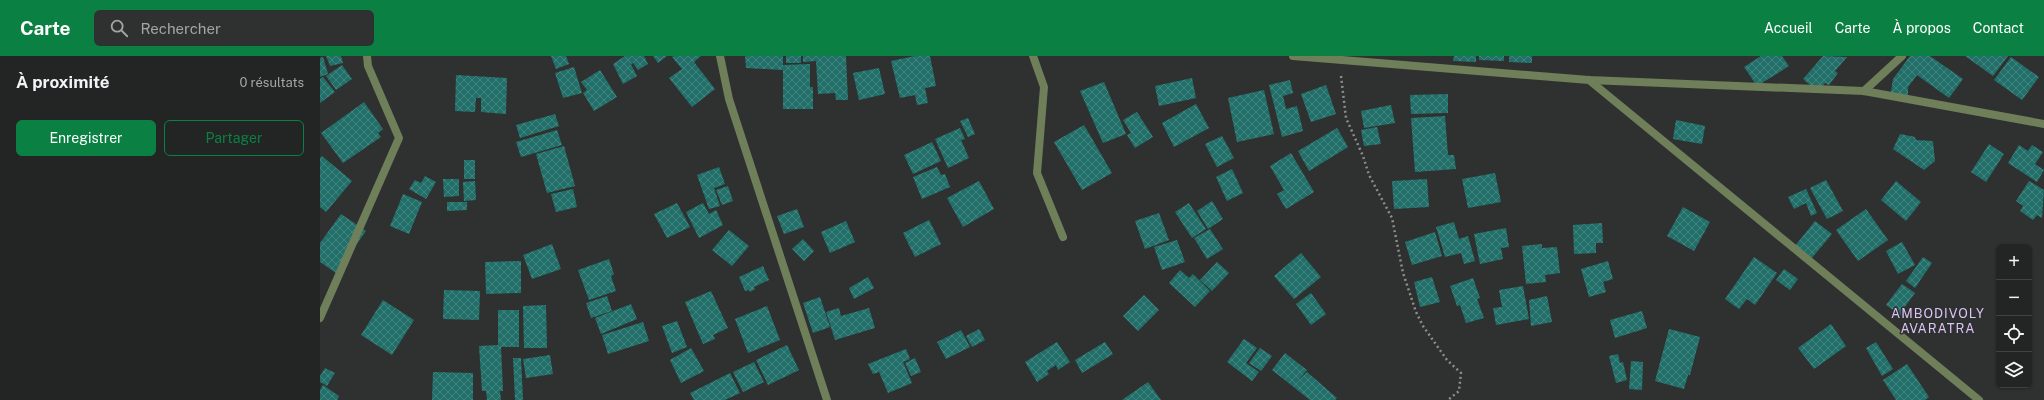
<!DOCTYPE html>
<html lang="fr">
<meta charset="utf-8">
<style>
:root{--surface:#222523;--page:#2e3130;--text:#f1f3f6;--muted:#a2a5a6;--line:#3f4241;--accent:#0b8043}
body{margin:0;font-family:"Public Sans",sans-serif;background:var(--page);color:var(--text)}
.controls{position:absolute;right:12px;bottom:12px;display:grid;overflow:hidden;border-radius:6px;box-shadow:0 1px 3px #0004}
.controls button{width:36px;height:36px;display:grid;place-items:center;padding:0;border:0;border-bottom:1px solid var(--line);background:var(--surface);color:var(--text);font:20px sans-serif}
.list{margin:0;padding:0;list-style:none}
h2{display:flex;justify-content:space-between;align-items:center;height:52px;margin:0;padding:0 16px;font-size:17px}
h2 small{font-size:13px;font-weight:400;color:var(--muted)}
.actions{display:flex;gap:8px;padding:12px 16px}
.actions a{flex:1;padding:9px 0;border:1px solid var(--accent);border-radius:6px;text-align:center;font-size:14px;color:var(--accent)}
.actions .main{background:var(--accent);color:#fff}
.icon{flex:none;width:22px;height:22px;fill:none;stroke:currentColor;stroke-width:2;stroke-linecap:round;stroke-linejoin:round}
.map{position:relative;flex:none;width:1724px;height:344px;overflow:hidden}
header{display:flex;align-items:center;gap:24px;box-sizing:border-box;height:56px;padding:0 20px;background:var(--accent);color:#fff}
header strong{font-size:19px}
nav{display:flex;gap:22px;margin-inline-start:auto;font-size:14px}
.search{width:280px;height:36px;background:var(--page);display:flex;align-items:center;gap:10px;box-sizing:border-box;padding:0 14px;border-radius:6px;color:var(--muted);font-size:15px}
main{display:flex}
aside{flex:1;background:var(--surface)}
.map>svg:first-child{display:block}
.building{fill:url(#building-cross-hatch)}
.lines{fill:none;stroke-linecap:round;stroke-linejoin:round}
.path{stroke:#8c8e8d;stroke-width:2.5;stroke-dasharray:2 3;stroke-linecap:butt}
.minor{stroke:#6e7f59;stroke-width:8}
.labels{text-anchor:middle;dominant-baseline:central;stroke-width:3;stroke-linejoin:round;paint-order:stroke}
.quarter-label{font-size:13px;letter-spacing:1px;fill:#ddc2f9;stroke:#2e312f}
</style>
<header>
<strong>Carte</strong>
<div class="search"><svg class="icon" aria-label="search" viewBox="0 0 24 24"><circle cx="10" cy="10" r="6"/><path d="M15 15l6 6"/></svg>Rechercher</div>
<nav><a>Accueil</a><a>Carte</a><a>À propos</a><a>Contact</a></nav>
</header>
<main>
<aside>
<h2>À proximité<small>0 résultats</small></h2>
<ul class="list">
</ul>
<div class="actions"><a class="main">Enregistrer</a><a>Partager</a></div>
</aside>
<div class="map">
<svg width="1724" height="344" viewBox="0 0 1724 344">
<defs>
<pattern id="building-cross-hatch" width="8" height="8" patternUnits="userSpaceOnUse"><rect width="8" height="8" fill="#226f6a"/><path d="M0 0l8 8M0 8l8-8" fill="none" stroke="#42847f"/></pattern>
</defs>
<rect width="100%" height="100%" fill="#2e312f"/>
<!-- building -->
<g class="building">
<polygon points="6,0 21,0 23,7 10,10"/>
<polygon points="231,0 246,0 249,8 236,13"/>
<polygon points="305,0 324,0 328,8 318,14 313,7 311,8 317,20 303,28 293,8"/>
<polygon points="333,0 347,0 338,7"/>
<polygon points="354,0 381,0 374,6 395,33 372,51 349,22 362,13 352,1"/>
<polygon points="425,0 463,0 463,9 490,8 490,31 493,31 493,53 463,53 463,14 426,12"/>
<rect x="466" y="0" width="15" height="7"/>
<polygon points="483,0 526,0 528,44 516,44 515,37 498,38 496,5 483,6"/>
<polygon points="595,0 610,0 616,30 605,32 608,47 597,49 595,39 580,42 571,5"/>
<polygon points="1134,0 1156,0 1156,6 1133,5"/>
<polygon points="1159,0 1184,0 1184,5 1159,4"/>
<polygon points="1189,0 1212,0 1212,7 1189,6"/>
<polygon points="1441,0 1462,0 1469,10 1437,30 1424,11"/>
<polygon points="1503,0 1527,1 1515,15 1518,17 1509,29 1505,27 1498,36 1483,23"/>
<polygon points="1590,0 1610,0 1643,23 1629,42 1597,19 1588,31 1588,43 1570,42 1573,23"/>
<polygon points="1645,0 1688,0 1673,20"/>
<polygon points="3,1 8,18 0,21 0,2"/>
<polygon points="1691,1 1719,21 1702,44 1674,24"/>
<polygon points="22,9 32,23 16,34 6,20"/>
<polygon points="254,11 262,37 243,42 235,17"/>
<polygon points="559,12 565,38 539,44 533,17"/>
<polygon points="280,14 297,41 274,55 263,37 267,34 261,26"/>
<polygon points="136,19 187,22 186,58 161,56 161,42 156,42 155,56 135,55"/>
<polygon points="3,21 15,36 0,47 0,23"/>
<polygon points="872,22 876,42 839,50 835,30"/>
<polygon points="970,24 973,37 963,40 966,53 977,50 983,75 962,81 949,29"/>
<polygon points="784,26 806,78 783,87 760,35"/>
<polygon points="1006,29 1016,58 991,66 981,38"/>
<polygon points="944,34 954,78 917,86 908,42"/>
<polygon points="1128,38 1128,57 1091,58 1090,39"/>
<polygon points="44,46 63,73 58,77 61,81 23,107 1,77"/>
<polygon points="876,48 889,72 854,91 842,67"/>
<polygon points="1071,49 1075,67 1044,72 1041,55"/>
<polygon points="817,56 833,81 815,92 807,79 811,77 803,64"/>
<polygon points="235,58 239,70 200,82 196,69"/>
<polygon points="1125,60 1128,99 1134,99 1136,113 1095,116 1091,62"/>
<polygon points="648,62 655,78 648,81 640,65"/>
<polygon points="1356,64 1385,70 1382,88 1353,83"/>
<polygon points="764,69 792,117 762,134 734,86"/>
<polygon points="1057,71 1061,88 1044,90 1041,74"/>
<polygon points="640,72 645,83 641,84 649,102 628,112 615,83"/>
<polygon points="1017,72 1028,91 989,115 978,95"/>
<polygon points="237,74 242,89 201,101 196,86"/>
<polygon points="1580,78 1595,81 1596,84 1613,85 1615,105 1604,114 1573,93"/>
<polygon points="902,80 914,102 897,111 885,88"/>
<polygon points="612,86 621,105 593,118 584,99"/>
<polygon points="1669,88 1684,98 1666,126 1651,116"/>
<polygon points="1699,89 1708,95 1712,89 1723,96 1715,108 1724,114 1717,126 1688,107"/>
<polygon points="244,90 255,130 227,137 216,98"/>
<polygon points="971,97 994,136 966,153 957,138 964,134 950,110"/>
<polygon points="2,100 32,125 6,156 0,151 0,102"/>
<rect x="144" y="104" width="11" height="19"/>
<polygon points="399,111 405,128 394,132 400,150 389,153 377,119"/>
<polygon points="617,111 621,119 625,118 630,131 602,143 593,121"/>
<polygon points="912,113 923,137 907,145 896,121"/>
<polygon points="1175,117 1181,146 1148,152 1142,123"/>
<polygon points="105,120 116,126 106,143 89,133 95,124 101,127"/>
<polygon points="123,123 139,123 139,140 124,141"/>
<polygon points="1107,123 1109,151 1074,153 1072,125"/>
<polygon points="1506,124 1523,155 1507,163 1490,132"/>
<polygon points="155,125 156,144 144,145 143,126"/>
<polygon points="659,125 674,153 643,171 627,142"/>
<polygon points="1576,125 1601,146 1586,165 1561,144"/>
<polygon points="1709,125 1724,134 1722,162 1717,159 1713,164 1700,155 1703,150 1696,145"/>
<polygon points="408,130 413,145 402,149 396,134"/>
<polygon points="253,133 257,151 236,156 231,138"/>
<polygon points="1486,133 1497,157 1491,160 1486,147 1474,153 1468,141"/>
<polygon points="83,138 102,146 89,178 70,170"/>
<polygon points="892,145 903,163 888,173 877,155"/>
<polygon points="127,146 147,146 147,154 127,155"/>
<polygon points="357,147 370,171 347,182 334,158"/>
<polygon points="383,147 389,158 396,154 403,169 379,182 366,156"/>
<polygon points="869,147 886,173 872,182 855,156"/>
<polygon points="1363,151 1390,166 1374,195 1347,180"/>
<polygon points="477,153 484,171 464,178 457,160"/>
<polygon points="1546,153 1568,184 1538,205 1516,174"/>
<polygon points="839,157 849,184 825,193 815,165"/>
<polygon points="21,158 46,175 16,217 0,206 0,187"/>
<polygon points="609,164 621,188 595,201 583,177"/>
<polygon points="526,165 535,186 510,197 501,176"/>
<polygon points="1495,165 1512,178 1491,203 1475,190"/>
<polygon points="1134,166 1139,183 1148,180 1155,205 1144,208 1141,197 1125,201 1116,171"/>
<polygon points="1282,167 1283,187 1276,187 1276,197 1254,198 1253,169"/>
<polygon points="1186,172 1189,191 1181,192 1183,203 1160,208 1154,178"/>
<polygon points="890,173 903,193 887,203 874,182"/>
<polygon points="409,174 429,190 412,210 392,194"/>
<polygon points="1115,176 1122,200 1092,209 1085,186"/>
<polygon points="483,183 494,195 484,205 472,193"/>
<polygon points="857,184 865,206 842,214 834,191"/>
<polygon points="1582,186 1595,209 1578,218 1566,195"/>
<polygon points="232,188 241,213 212,223 203,199"/>
<polygon points="1222,188 1222,192 1237,191 1240,217 1225,219 1226,226 1206,228 1202,190"/>
<polygon points="981,197 1001,221 974,243 954,220"/>
<polygon points="1434,201 1457,217 1435,249 1427,243 1419,253 1405,243"/>
<polygon points="1603,201 1612,207 1595,232 1586,225"/>
<polygon points="289,203 294,218 291,220 296,235 269,244 258,214"/>
<polygon points="201,205 201,237 166,238 165,206"/>
<polygon points="1288,205 1293,223 1283,226 1286,236 1269,241 1261,213"/>
<polygon points="897,206 909,217 892,235 880,224"/>
<polygon points="443,210 449,224 434,231 435,233 430,236 429,234 425,235 419,221"/>
<polygon points="1464,213 1478,223 1470,234 1456,224"/>
<polygon points="860,214 869,222 873,218 890,235 875,251 849,227"/>
<polygon points="548,221 554,232 534,243 529,232"/>
<polygon points="1112,221 1120,246 1100,251 1094,226"/>
<polygon points="1153,222 1160,242 1157,243 1164,262 1146,267 1140,249 1137,250 1130,230"/>
<polygon points="1582,228 1595,237 1584,252 1587,255 1583,261 1566,249"/>
<polygon points="1203,230 1209,263 1176,269 1173,252 1182,251 1179,234"/>
<polygon points="124,234 160,235 159,264 123,263"/>
<polygon points="391,235 408,272 393,279 395,283 383,288 365,246"/>
<polygon points="991,237 1006,258 991,269 976,248"/>
<polygon points="824,239 839,254 818,275 803,260"/>
<polygon points="287,240 292,255 271,262 266,247"/>
<polygon points="1227,240 1232,266 1211,270 1209,244"/>
<polygon points="500,241 510,271 493,277 483,247"/>
<polygon points="63,244 94,264 72,299 41,279"/>
<polygon points="311,248 317,263 281,278 275,262"/>
<polygon points="226,249 227,292 204,292 203,250"/>
<polygon points="447,250 460,284 428,297 415,263"/>
<polygon points="519,252 521,260 549,252 555,272 515,284 506,256"/>
<polygon points="178,254 199,254 199,291 181,291 183,335 180,335 181,344 167,344 166,335 162,335 159,290 178,289"/>
<polygon points="1322,255 1327,272 1295,282 1290,264"/>
<polygon points="357,265 367,291 352,297 342,270"/>
<polygon points="323,266 329,285 288,298 282,279"/>
<polygon points="1511,268 1526,290 1494,313 1478,292"/>
<polygon points="659,273 665,284 652,291 646,280"/>
<polygon points="1349,273 1380,281 1370,319 1368,319 1364,333 1335,325"/>
<polygon points="641,274 650,291 626,303 617,286"/>
<polygon points="924,283 937,292 926,307 939,316 932,325 907,306"/>
<polygon points="737,286 750,306 738,314 736,309 727,315 729,318 717,326 705,306"/>
<polygon points="785,286 793,298 762,317 755,304"/>
<polygon points="1556,286 1573,313 1562,320 1546,292"/>
<polygon points="467,289 479,314 448,329 436,304"/>
<polygon points="371,292 384,315 361,327 350,304"/>
<polygon points="940,292 952,300 941,315 929,307"/>
<polygon points="586,293 590,303 583,306 592,327 568,337 559,316 553,318 548,308"/>
<polygon points="965,297 987,314 978,325 987,316 1017,342 1015,344 990,344 952,314"/>
<polygon points="1298,298 1300,307 1303,306 1307,324 1296,327 1289,300"/>
<polygon points="230,299 233,318 206,322 203,303"/>
<polygon points="193,302 201,302 203,344 195,344"/>
<polygon points="595,302 601,316 591,320 585,307"/>
<polygon points="1311,305 1323,306 1322,334 1309,333"/>
<polygon points="434,306 444,326 423,336 413,316"/>
<polygon points="1587,308 1609,341 1605,344 1576,344 1563,324"/>
<polygon points="5,312 15,317 7,330 0,326 0,320"/>
<polygon points="113,316 153,317 153,344 112,344"/>
<polygon points="410,317 420,337 405,344 374,344 370,337"/>
<polygon points="828,326 841,344 802,344"/>
<polygon points="3,329 19,340 17,344 0,344 0,334"/>
</g>
<g class="lines">
<!-- path -->
<polyline class="path" points="1021,20 1026,62 1043,100 1049,119 1072,162 1083,217 1096,256 1103,270 1127,304 1141,317 1139,335 1128,344"/>
<!-- minor -->
<g class="minor">
<polyline points="400,0 409,43 507,344"/>
<polyline points="713,0 724,31 717,117 743,181"/>
<polyline points="973,0 1269,24 1544,35 1724,68"/>
<polyline points="1269,24 1659,344"/>
<polyline points="1544,35 1582,0"/>
<polyline points="0,262 79,82 48,10 47,0"/>
</g>
</g>
<g class="labels">
<!-- quarter labels -->
<g class="quarter-label">
<text x="1618" y="257">AMBODIVOLY<tspan x="1618" dy="15">AVARATRA</tspan></text>
</g>
</g>
</svg>
<div class="controls">
<button>+</button>
<button>−</button>
<button><svg class="icon" aria-label="locate" viewBox="0 0 24 24"><circle cx="12" cy="12" r="6"/><path d="M12 2v4M12 18v4M2 12h4M18 12h4"/></svg></button>
<button><svg class="icon" aria-label="layers" viewBox="0 0 24 24"><path d="M12 4l9 5-9 5-9-5zM3 14l9 5 9-5"/></svg></button>
</div>
</div>
</main>
